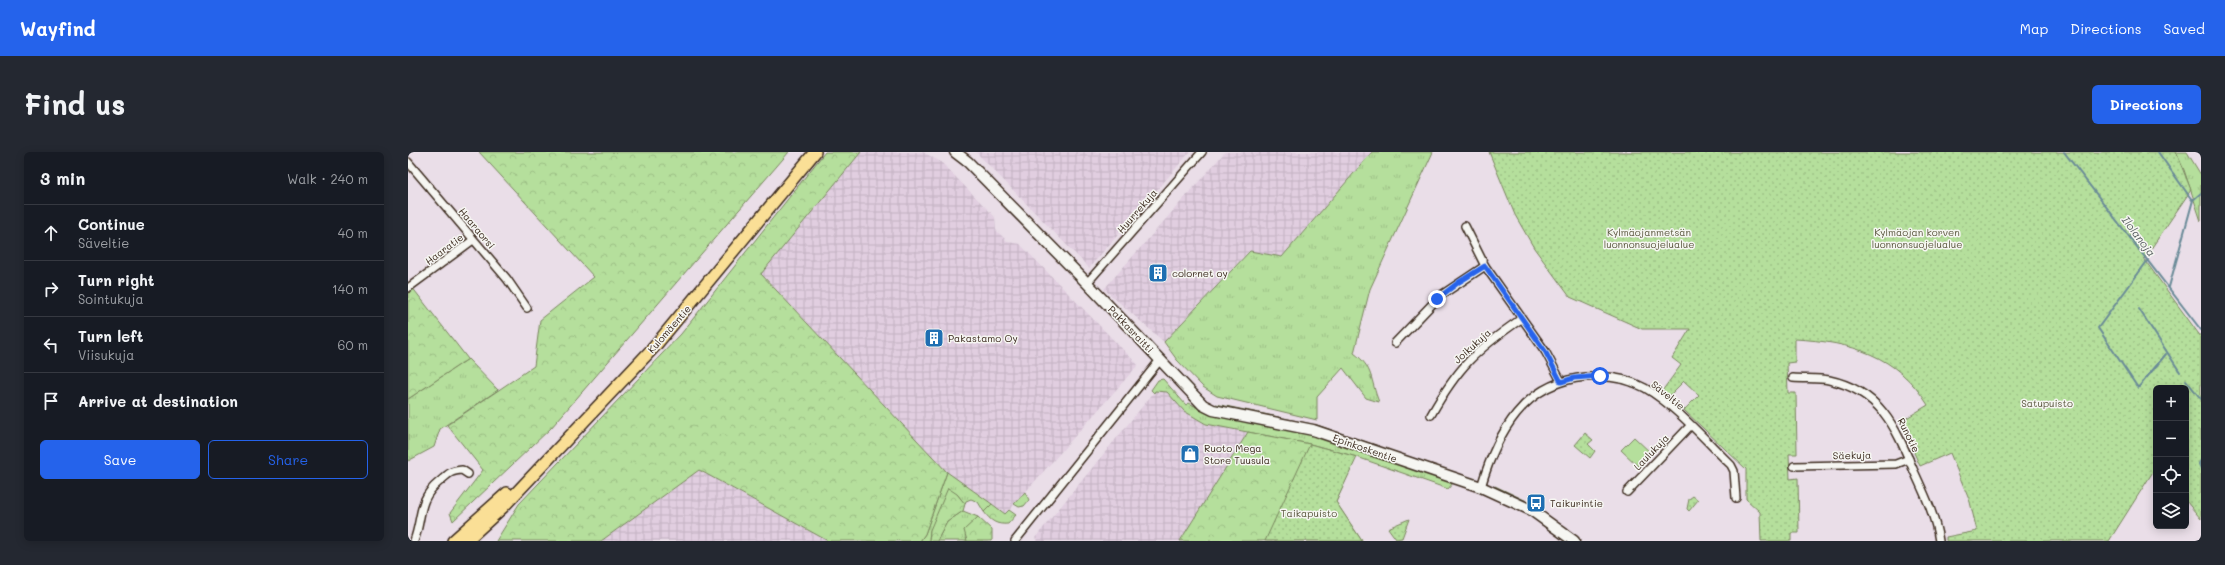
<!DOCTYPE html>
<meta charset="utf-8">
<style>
:root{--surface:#171b24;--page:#242831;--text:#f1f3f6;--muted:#9ea1a6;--line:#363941;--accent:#2563eb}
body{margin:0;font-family:Mali,sans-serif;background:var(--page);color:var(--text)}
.controls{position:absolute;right:12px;bottom:12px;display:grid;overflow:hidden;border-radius:6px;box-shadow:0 2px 10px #0003}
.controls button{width:36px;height:36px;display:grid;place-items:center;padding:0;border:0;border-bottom:1px solid var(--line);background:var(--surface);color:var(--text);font:20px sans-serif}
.stop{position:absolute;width:12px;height:12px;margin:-9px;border:3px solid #2563eb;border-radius:50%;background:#fff}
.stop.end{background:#2563eb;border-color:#fff;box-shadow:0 1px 4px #0008}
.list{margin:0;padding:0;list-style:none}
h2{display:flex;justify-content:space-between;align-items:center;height:52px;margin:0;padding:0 16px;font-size:17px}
h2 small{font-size:13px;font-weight:400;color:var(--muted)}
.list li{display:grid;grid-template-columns:26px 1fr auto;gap:12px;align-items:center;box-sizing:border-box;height:56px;padding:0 16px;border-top:1px solid var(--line)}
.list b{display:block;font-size:15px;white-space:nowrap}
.list p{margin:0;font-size:13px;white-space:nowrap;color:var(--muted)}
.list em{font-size:13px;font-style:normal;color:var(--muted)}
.actions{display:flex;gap:8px;padding:12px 16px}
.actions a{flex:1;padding:9px 0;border:1px solid var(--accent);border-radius:6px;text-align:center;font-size:14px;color:var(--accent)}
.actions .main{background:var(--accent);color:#fff}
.icon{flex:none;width:22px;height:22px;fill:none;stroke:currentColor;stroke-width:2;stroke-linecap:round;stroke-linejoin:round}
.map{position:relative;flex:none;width:1793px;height:389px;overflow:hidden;border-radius:6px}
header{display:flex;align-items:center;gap:24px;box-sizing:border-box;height:56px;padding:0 20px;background:var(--accent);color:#fff}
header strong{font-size:19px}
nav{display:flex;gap:22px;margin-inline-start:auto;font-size:14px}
.intro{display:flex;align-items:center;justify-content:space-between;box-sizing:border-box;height:96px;padding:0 24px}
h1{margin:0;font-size:28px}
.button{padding:10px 18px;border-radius:6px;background:var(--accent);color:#fff;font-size:14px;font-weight:700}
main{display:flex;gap:24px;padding:0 24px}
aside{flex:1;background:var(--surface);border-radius:6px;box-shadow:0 2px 10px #0003}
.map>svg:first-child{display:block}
.industrial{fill:url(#industrial-grid)}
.grass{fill:url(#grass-tufts);stroke:#78845d}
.forest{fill:url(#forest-crowns);stroke:#78845d}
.park{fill:url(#park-dots);stroke:#78845d}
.pitch{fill:#b5df9c;stroke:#78845d}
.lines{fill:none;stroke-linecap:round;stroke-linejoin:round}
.stream{stroke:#698a97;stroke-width:2}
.street-casing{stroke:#3b2a1e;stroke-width:10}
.secondary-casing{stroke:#3b2a1e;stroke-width:13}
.primary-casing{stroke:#3b2a1e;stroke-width:14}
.street{stroke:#f6f6f2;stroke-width:7}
.secondary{stroke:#f6f6f2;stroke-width:10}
.primary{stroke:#fadf96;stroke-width:11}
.route{stroke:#2563eb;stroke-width:5}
.labels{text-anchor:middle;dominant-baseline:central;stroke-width:3;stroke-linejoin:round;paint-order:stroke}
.street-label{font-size:10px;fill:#3b2a1e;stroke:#f6f6f2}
.park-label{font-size:10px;fill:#5a573e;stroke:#f6f6f2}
.poi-label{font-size:10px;fill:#3b2a1e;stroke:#f6f6f2;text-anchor:start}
.water-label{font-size:11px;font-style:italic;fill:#525a5b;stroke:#f6f6f2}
</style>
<header>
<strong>Wayfind</strong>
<nav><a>Map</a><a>Directions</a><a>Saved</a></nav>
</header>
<div class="intro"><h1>Find us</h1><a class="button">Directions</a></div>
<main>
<aside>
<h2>3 min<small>Walk · 240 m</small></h2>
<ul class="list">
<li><svg class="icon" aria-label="ahead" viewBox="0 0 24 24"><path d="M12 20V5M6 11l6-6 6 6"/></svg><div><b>Continue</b><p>Säveltie</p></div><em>40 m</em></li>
<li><svg class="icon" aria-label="right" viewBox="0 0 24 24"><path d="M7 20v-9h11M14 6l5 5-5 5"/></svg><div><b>Turn right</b><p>Sointukuja</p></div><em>140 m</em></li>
<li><svg class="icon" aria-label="left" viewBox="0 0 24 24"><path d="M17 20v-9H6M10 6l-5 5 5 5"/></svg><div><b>Turn left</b><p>Viisukuja</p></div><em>60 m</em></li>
<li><svg class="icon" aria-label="arrive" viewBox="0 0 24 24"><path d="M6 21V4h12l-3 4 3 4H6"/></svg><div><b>Arrive at destination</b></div></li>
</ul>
<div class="actions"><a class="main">Save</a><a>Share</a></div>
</aside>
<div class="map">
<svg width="1793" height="389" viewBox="0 0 1793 389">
<defs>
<pattern id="industrial-grid" width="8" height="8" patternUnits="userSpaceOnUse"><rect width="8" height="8" fill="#e1cee0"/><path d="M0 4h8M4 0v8" fill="none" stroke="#c2b1c0"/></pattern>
<pattern id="grass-tufts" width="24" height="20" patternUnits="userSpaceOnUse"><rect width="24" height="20" fill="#b5df9c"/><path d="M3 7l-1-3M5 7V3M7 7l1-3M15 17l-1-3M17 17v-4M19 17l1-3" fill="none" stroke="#9dc086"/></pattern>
<pattern id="forest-crowns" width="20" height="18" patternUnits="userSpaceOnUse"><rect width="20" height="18" fill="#b5df9c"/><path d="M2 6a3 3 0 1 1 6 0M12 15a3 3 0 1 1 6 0" fill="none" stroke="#9dc086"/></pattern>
<pattern id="park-dots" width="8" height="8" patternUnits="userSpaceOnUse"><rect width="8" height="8" fill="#b5df9c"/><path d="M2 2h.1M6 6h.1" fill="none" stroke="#9dc086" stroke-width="1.8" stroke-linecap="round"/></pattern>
</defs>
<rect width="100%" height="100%" fill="#eadee8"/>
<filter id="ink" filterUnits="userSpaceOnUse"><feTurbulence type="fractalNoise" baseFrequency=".025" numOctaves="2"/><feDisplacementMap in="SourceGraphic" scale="8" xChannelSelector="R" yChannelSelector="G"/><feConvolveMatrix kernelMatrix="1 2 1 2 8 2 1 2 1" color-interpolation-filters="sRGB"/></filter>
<g filter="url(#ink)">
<!-- industrial -->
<g class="industrial">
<polygon points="453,0 515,0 533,10 587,65 588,78 600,90 612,92 730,213 598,362 538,320 353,122"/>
<polygon points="568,0 782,0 681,116"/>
<polygon points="817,0 964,0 874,105 841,99 756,190 696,137"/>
<polygon points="747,239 759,240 776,259 798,272 840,280 772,389 630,389 627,386"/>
<polygon points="291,318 420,389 193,389"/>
</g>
<!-- grass -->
<g class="grass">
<path d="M964,0H1025L962,137L946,201C966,216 962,228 971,250L958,246L935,216L909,245V268L809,244L795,235L769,208L756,190L842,99L874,105Z"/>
<polygon points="1768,0 1779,0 1793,23 1793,69 1776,18"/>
<polygon points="60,207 90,238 32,277 26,295 0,309 0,247"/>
<polygon points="755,227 778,253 781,251 798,260 904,282 1045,331 1040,337 949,305 902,292 798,272 776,259 759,240 747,239 746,241 743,238 750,228"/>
<polygon points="808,252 909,273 1056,324 807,254"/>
<polygon points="539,320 584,352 576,360 570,350 563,347 558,349 557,352 549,342 522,378 521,389 512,389 517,382"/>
<polygon points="1087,334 1123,351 1086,337"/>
<polygon points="555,359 570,365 557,378 559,389 529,389 539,370"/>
</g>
<!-- forest -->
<g class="forest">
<polygon points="71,0 381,0 143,276 45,369 42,361 75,318 39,273 126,214 132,168 186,125"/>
<polygon points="417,0 453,0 353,122 539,320 517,382 512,389 420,389 291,318 193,389 88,389 111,352 273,182"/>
<polygon points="0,130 60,207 0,247"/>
<polygon points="840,280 902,292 946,310 928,350 954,389 772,389"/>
<polygon points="540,336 549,342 557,352 555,359 539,370 529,389 521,389 522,378"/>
<polygon points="617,340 621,348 616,354 611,355 606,352"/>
<path d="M584,352L597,362L601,358L608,363L600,372C588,373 583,369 576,360Z"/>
<polygon points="570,365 584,378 584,389 559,389 556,378"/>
</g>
<!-- park -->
<g class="park">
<path d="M1081,0H1768L1783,38L1736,107L1793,185V367L1778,349V236H1748V315L1701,389H1538V385L1569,379L1562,350L1542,301L1512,314L1492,270L1520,253C1489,203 1443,190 1387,187V210L1379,211L1380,241H1388L1389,302H1381L1382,327L1390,326L1391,381H1383V389H1353L1352,360L1338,347V317L1276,258L1291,243L1276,229L1261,244L1254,239L1273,213L1264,206L1282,177H1234L1162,145L1126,96L1107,63Z"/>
<polygon points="1177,281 1185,288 1180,292 1187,299 1182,306 1167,293"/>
<polygon points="902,292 949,305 928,350 954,389 857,389"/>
<polygon points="1285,344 1290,348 1281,359 1279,357 1281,347"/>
<polygon points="1001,367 994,386 988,387 980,376"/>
</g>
<!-- pitch -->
<polygon class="pitch" points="1226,285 1244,302 1231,315 1213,298"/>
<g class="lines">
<!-- stream -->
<g class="stream">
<polyline points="1656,0 1793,178"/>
<polyline points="1750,0 1784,48"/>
<polyline points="1740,108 1690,176 1730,236 1758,202"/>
<polyline points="1761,135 1785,48 1793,41"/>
<polyline points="1731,157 1772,220"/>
<polyline points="1778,228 1793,247"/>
<polyline points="1793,308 1791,312 1793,317"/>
</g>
<!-- street casing -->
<g class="street-casing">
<g id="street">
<polyline points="0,10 99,127 119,156"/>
<polyline points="1057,74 1077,114 1137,199 1153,229"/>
<polyline points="679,131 794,0"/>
<polyline points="0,136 65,88"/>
<polyline points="987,191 1032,144 1077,114"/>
<path d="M1385,226C1397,227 1410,226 1421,228C1472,239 1487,274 1505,317C1516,341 1527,363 1531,389"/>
<path d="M1023,263C1050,215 1068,198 1113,167"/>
<polyline points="1386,314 1488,312 1501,307"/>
<path d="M1073,335C1089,281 1116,230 1178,225C1199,223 1219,226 1237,236C1267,253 1298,289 1323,313L1326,319L1328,346"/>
<polyline points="1219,340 1282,274"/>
<path d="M6,389C15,365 9,348 31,330C41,322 41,319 54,318L60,322"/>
<polyline points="607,389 752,208"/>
</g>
</g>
<!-- secondary casing -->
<g class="secondary-casing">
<polyline id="secondary" points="547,0 560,10 679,131 795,253 805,258 905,278 1073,335 1123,358 1166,389"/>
</g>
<!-- primary casing -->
<g class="primary-casing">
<g id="primary">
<polyline points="45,389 99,341"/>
<polyline points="58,389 95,355 247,194 407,0"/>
</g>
</g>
<!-- street -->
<use href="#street" class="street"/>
<!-- secondary -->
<use href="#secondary" class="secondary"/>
<!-- primary -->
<use href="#primary" class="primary"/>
</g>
</g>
<g class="lines" filter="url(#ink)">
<!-- route -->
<polyline class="route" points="1029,147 1051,130 1077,114 1137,199 1153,230 1166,226 1192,224"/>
</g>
<!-- icons -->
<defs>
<g id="building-square" transform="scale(1)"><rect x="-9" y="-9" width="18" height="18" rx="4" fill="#1f6fb2" stroke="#f6f6f2"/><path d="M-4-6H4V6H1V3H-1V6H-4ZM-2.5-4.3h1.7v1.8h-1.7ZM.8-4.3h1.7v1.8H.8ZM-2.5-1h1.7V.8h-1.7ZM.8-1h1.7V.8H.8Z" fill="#fff"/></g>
<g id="shop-square" transform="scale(1)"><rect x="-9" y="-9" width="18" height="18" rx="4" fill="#1f6fb2" stroke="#f6f6f2"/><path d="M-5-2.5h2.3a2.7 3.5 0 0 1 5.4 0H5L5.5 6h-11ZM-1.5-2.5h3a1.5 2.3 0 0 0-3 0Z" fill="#fff"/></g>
<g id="bus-square" transform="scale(1)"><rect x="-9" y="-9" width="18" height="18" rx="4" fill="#1f6fb2" stroke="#f6f6f2"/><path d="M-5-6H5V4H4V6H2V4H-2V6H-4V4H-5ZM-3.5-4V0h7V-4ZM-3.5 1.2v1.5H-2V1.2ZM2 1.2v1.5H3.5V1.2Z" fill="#fff"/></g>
</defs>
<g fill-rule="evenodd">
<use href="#building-square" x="750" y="121"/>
<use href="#building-square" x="526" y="186"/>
<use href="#shop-square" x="782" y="302"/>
<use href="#bus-square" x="1128" y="351"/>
</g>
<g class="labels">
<!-- street labels -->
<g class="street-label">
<text transform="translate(729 59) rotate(-49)">Huurrekuja</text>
<text transform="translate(69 76) rotate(50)">Haaraorsi</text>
<text transform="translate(36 97) rotate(-37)">Haaratie</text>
<text transform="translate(261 177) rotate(-49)">Kulomäentie</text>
<text transform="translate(723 177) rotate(46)">Pakkasraitti</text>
<text transform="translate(1064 194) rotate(-42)">Joikukuja</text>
<text transform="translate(1260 243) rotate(39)">Säveltie</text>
<text transform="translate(1501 283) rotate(64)">Runotie</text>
<text transform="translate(957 296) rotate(19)">Epinkoskentie</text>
<text transform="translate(1243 300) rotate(-46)">Laulukuja</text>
<text transform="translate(1444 303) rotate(-1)">Säekuja</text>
</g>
<!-- park labels -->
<g class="park-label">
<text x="1241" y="80">Kylmäojanmetsän<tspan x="1241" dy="12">luonnonsuojelualue</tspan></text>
<text x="1509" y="80">Kylmäojan korven<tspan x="1509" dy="12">luonnonsuojelualue</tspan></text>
<text x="1639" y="251">Satupuisto</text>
<text x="901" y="361">Taikapuisto</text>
</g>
<!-- poi labels -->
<g class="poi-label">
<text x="764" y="121">colornet oy</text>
<text x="540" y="186">Pakastamo Oy</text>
<text x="796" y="296">Ruoto Mega<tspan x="796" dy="12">Store Tuusula</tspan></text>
<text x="1142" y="351">Taikurintie</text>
</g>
<!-- water labels -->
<g class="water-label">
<text transform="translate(1731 84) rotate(53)">Ilolanoja</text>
</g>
</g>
</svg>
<div class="controls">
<button>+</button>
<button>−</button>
<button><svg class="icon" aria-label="locate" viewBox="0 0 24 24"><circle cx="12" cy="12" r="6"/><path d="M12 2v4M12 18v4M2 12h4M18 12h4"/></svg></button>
<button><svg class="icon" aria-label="layers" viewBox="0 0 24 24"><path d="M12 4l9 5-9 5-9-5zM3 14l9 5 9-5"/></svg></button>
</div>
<div class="stop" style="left:1192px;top:224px"></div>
<div class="stop end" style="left:1029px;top:147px"></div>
</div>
</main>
